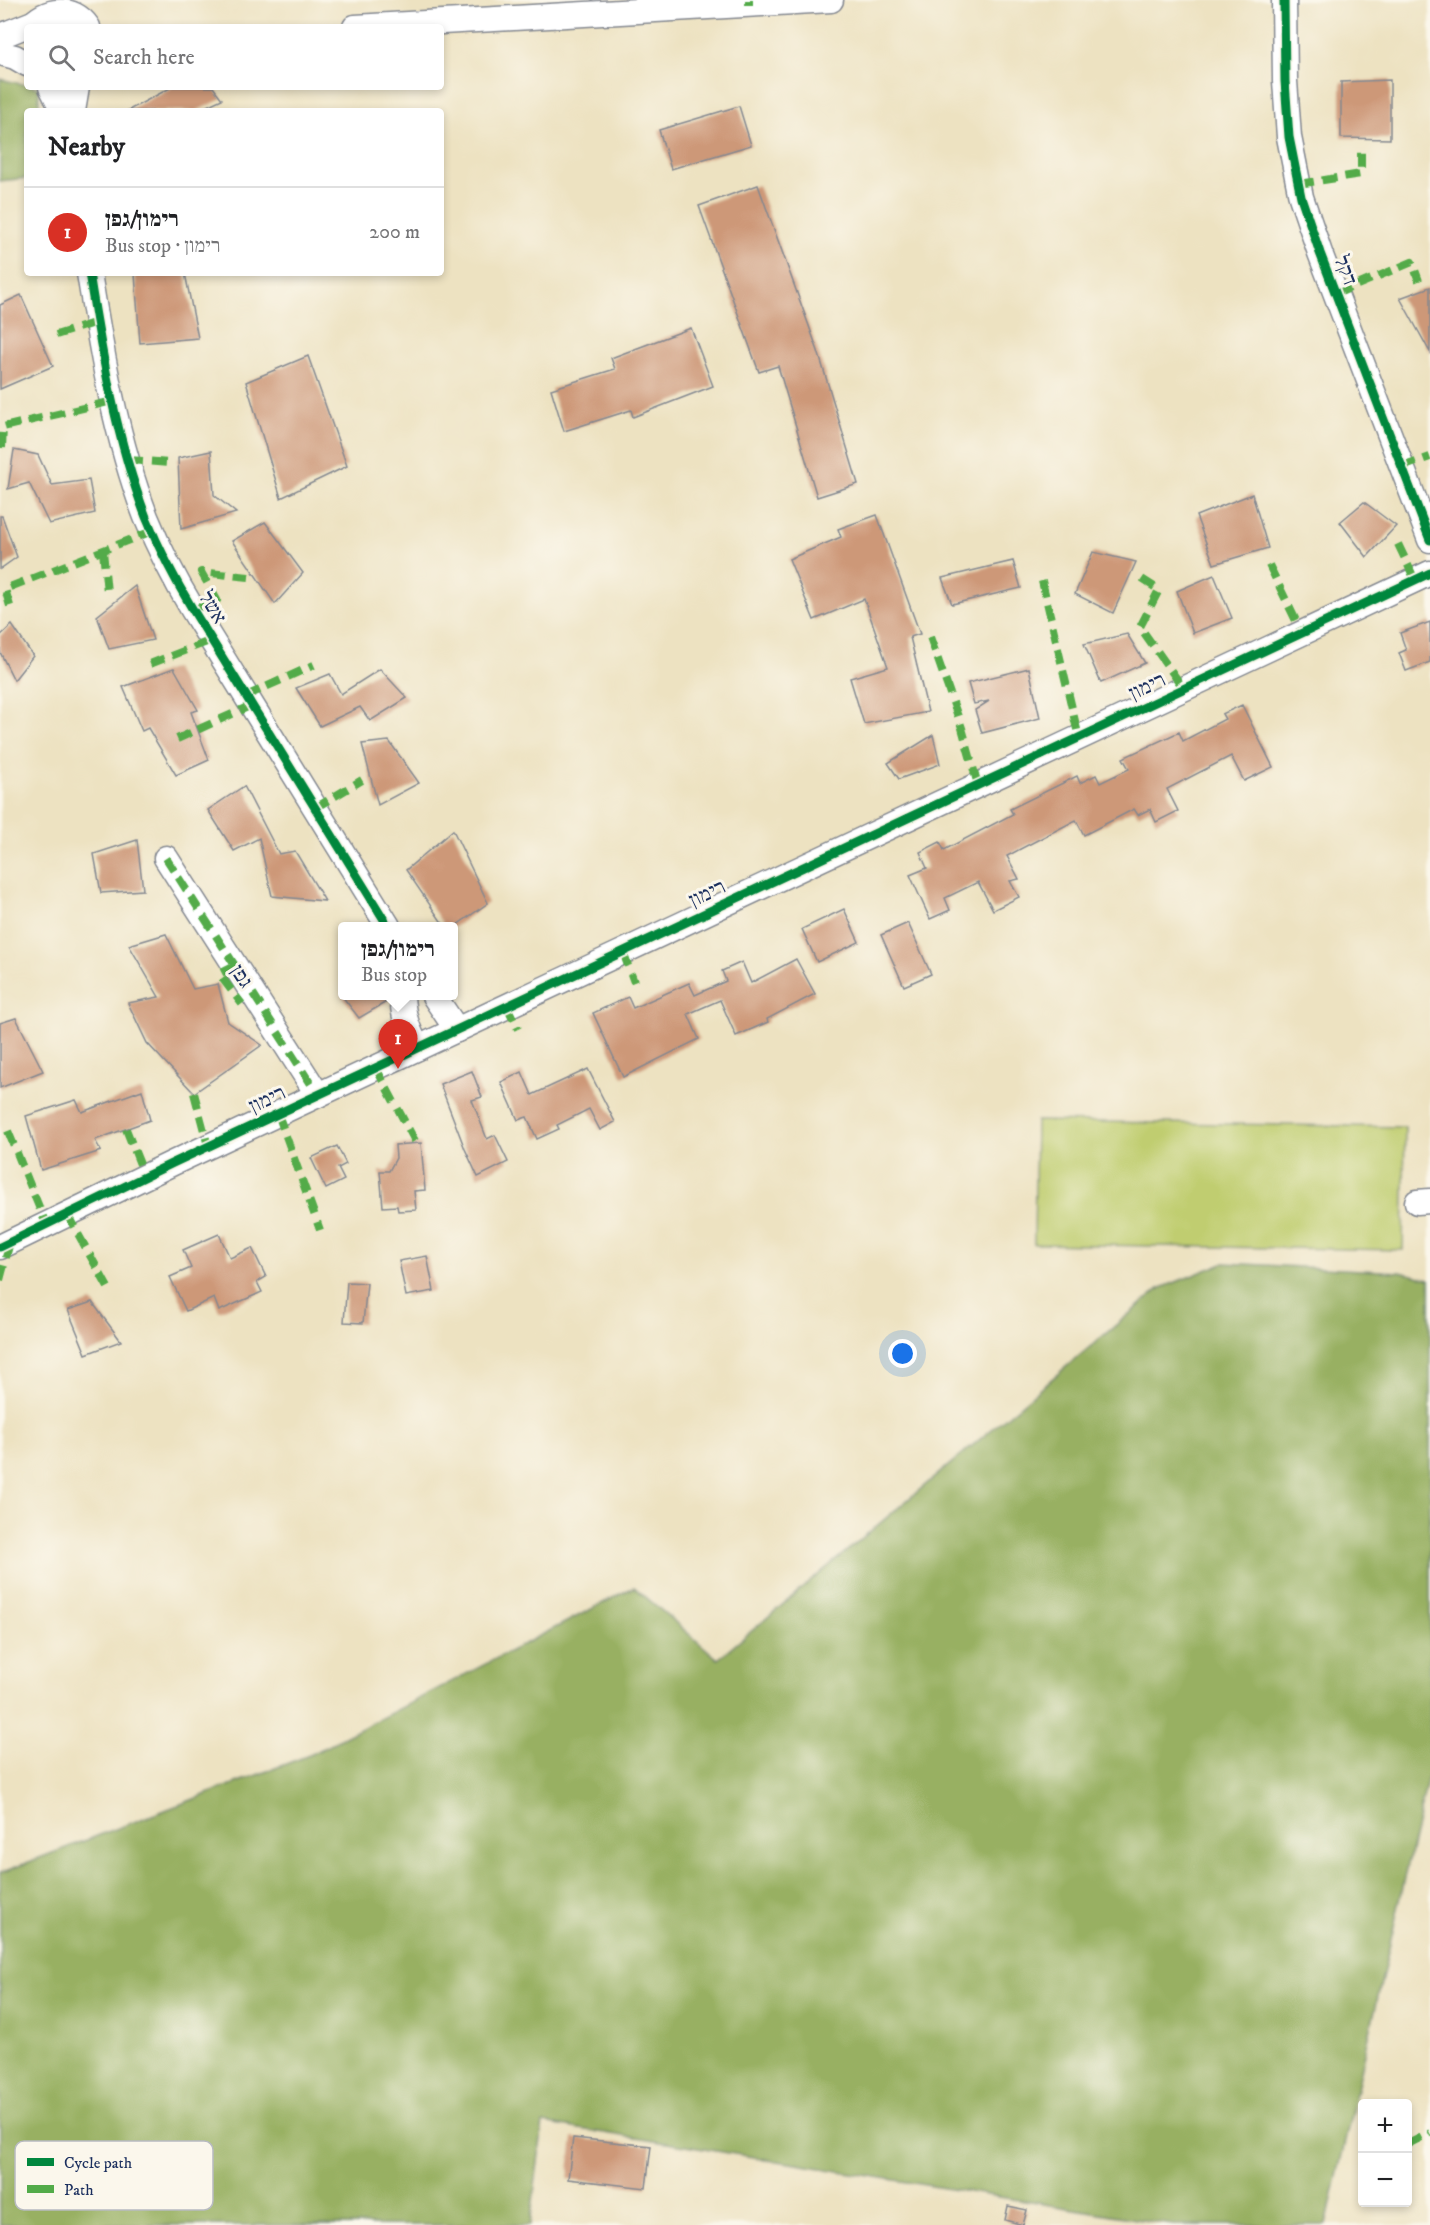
<!DOCTYPE html>
<meta charset="utf-8">
<style>
:root{--surface:#fff;--page:#f6f6f6;--text:#202124;--muted:#757577;--line:#e0e0e0;--accent:#d93025}
body{margin:0;font-family:"IM FELL DW Pica","Frank Ruhl Libre",serif;background:var(--page);color:var(--text)}
.controls{position:absolute;right:18px;bottom:18px;display:grid;overflow:hidden;border-radius:6px;box-shadow:0 3px 9px #0003}
.controls button{width:54px;height:54px;display:grid;place-items:center;padding:0;border:0;border-bottom:2px solid var(--line);background:var(--surface);color:var(--text);font:30px sans-serif}
.you{position:absolute;left:903px;top:1354px;width:21px;height:21px;margin:-15px;border:4px solid #fff;border-radius:50%;background:#1a73e8;box-shadow:0 0 0 9px #1a73e833}
.badge{display:grid;place-items:center;width:39px;height:39px;border-radius:50%;background:var(--accent);color:#fff;font-size:20px;font-weight:700}
.pin{position:absolute;translate:-50% -50px;filter:drop-shadow(0 2px 3px #0008)}
.pin::after{content:'';position:absolute;top:32px;width:21px;height:18px;background:inherit;clip-path:polygon(0 0,100% 0,50% 100%)}
.popup{position:absolute;left:338px;top:922px;width:120px;height:78px;box-sizing:border-box;display:grid;place-content:center;border-radius:6px;background:var(--surface);filter:drop-shadow(0 2px 4px #0005);font-size:20px;white-space:nowrap;color:var(--muted)}
.popup b{font-size:22px;color:var(--text)}
.popup::after{content:'';position:absolute;left:50%;top:100%;margin-left:-12px;border:12px solid transparent;border-top-color:var(--surface)}
.list{margin:0;padding:0;list-style:none}
h2{display:flex;justify-content:space-between;align-items:center;height:78px;margin:0;padding:0 24px;font-size:26px}
h2 small{font-size:20px;font-weight:400;color:var(--muted)}
.list li{display:grid;grid-template-columns:39px 1fr auto;gap:18px;align-items:center;box-sizing:border-box;height:90px;padding:0 24px;border-top:2px solid var(--line)}
.list b{display:block;font-size:22px;white-space:nowrap}
.list p{margin:0;font-size:20px;white-space:nowrap;color:var(--muted)}
.list em{font-size:20px;font-style:normal;color:var(--muted)}
.icon{flex:none;width:33px;height:33px;fill:none;stroke:currentColor;stroke-width:2;stroke-linecap:round;stroke-linejoin:round}
.map{position:relative;flex:none;width:1430px;height:2225px;overflow:hidden}
.search{position:absolute;background:var(--surface);box-shadow:0 3px 9px #0003;left:24px;top:24px;width:420px;height:66px;display:flex;align-items:center;gap:15px;box-sizing:border-box;padding:0 21px;border-radius:6px;color:var(--muted);font-size:22px}
.panel{position:absolute;background:var(--surface);box-shadow:0 3px 9px #0003;left:24px;top:108px;width:420px;height:168px;border-radius:6px}
.map>svg:first-child{display:block}
.green{fill:#c0cd6f;stroke:#6e7e66;stroke-width:1.5}
.forest{fill:#98b062;stroke:#5a7060;stroke-width:1.5}
.building{fill:#cd9878}
.lines{fill:none;stroke-linecap:round;stroke-linejoin:round}
.minor-casing{stroke:#848890;stroke-width:27}
.minor{stroke:#fff;stroke-width:24}
.quiet{stroke:#52ab49;stroke-width:8;stroke-dasharray:15 8;stroke-linecap:butt}
.cycleway-casing{stroke:#fbf7ec;stroke-width:13}
.cycleway{stroke:#00873e;stroke-width:9}
.labels{text-anchor:middle;stroke-width:6;stroke-linejoin:round;paint-order:stroke}
.street-label{font-size:21px;fill:#1b2f5e;stroke:#fbf7ec}
.key{fill:#fbf7ec;stroke:#b8bbc1;stroke-width:1.5}
.key-label{font-size:16px;fill:#1b2f5e}
</style>
<div class="map">
<svg width="1430" height="2225" viewBox="0 0 1430 2225">
<rect width="100%" height="100%" fill="#fbf7ec"/>
<filter id="ink" filterUnits="userSpaceOnUse"><feTurbulence type="fractalNoise" baseFrequency=".0167" numOctaves="2"/><feDisplacementMap in="SourceGraphic" scale="12" xChannelSelector="R" yChannelSelector="G"/><feConvolveMatrix kernelMatrix="1 2 1 2 8 2 1 2 1" color-interpolation-filters="sRGB"/></filter>
<filter id="wash" filterUnits="userSpaceOnUse"><feTurbulence type="fractalNoise" baseFrequency=".008" numOctaves="4" result="noise"/><feDisplacementMap in="SourceGraphic" scale="24" xChannelSelector="R" yChannelSelector="G"/><feGaussianBlur stdDeviation="1.35" result="paint"/><feColorMatrix in="noise" values="0 0 0 0 0 0 0 0 0 0 0 0 0 0 0 0 0 1.4 0 .05"/><feComposite in="paint" operator="in"/></filter>
<g filter="url(#wash)">
<rect width="100%" height="100%" fill="#ede2c1"/>
<path class="green" d="M1036,1121L1405,1127L1403,1250L1034,1244Z"/>
<g class="forest">
<path d="M0,79L39,88V111H27V178L0,181Z"/>
<path d="M1223,1263L1400,1272L1430,1279V1768L1326,2225H1173L543,2123L530,2225H0V1873L312,1754L634,1587L718,1659L1159,1289Z"/>
</g>
<g id="blocks">
<g class="building">
<path d="M1390,80V139L1341,138V82Z"/>
<path d="M172,87H213L222,99L196,111H127Z"/>
<path d="M739,106L751,145L671,169L659,130Z"/>
<path d="M758,185L818,351L858,484L817,497L778,366L759,372L699,206Z"/>
<path d="M185,273L198,338L140,343L135,274Z"/>
<path d="M1430,287V352L1400,298Z"/>
<path d="M21,295L53,366L0,389V305Z"/>
<path d="M691,328L713,386L633,417L631,410L564,431L551,389L615,369L611,358Z"/>
<path d="M308,356L347,466L281,498L246,382Z"/>
<path d="M14,450L38,455L52,485L89,480L95,513L49,524L29,483L8,489Z"/>
<path d="M211,451L214,495L236,513L181,529L178,458Z"/>
<path d="M1252,494L1268,548L1214,564L1196,516Z"/>
<path d="M1364,502L1396,526L1367,557L1340,522Z"/>
<path d="M877,515L920,634L910,637L928,712L864,724L850,678L888,667L864,599L814,620L789,559L841,537L838,529Z"/>
<path d="M0,516H2L17,557L0,569Z"/>
<path d="M265,522L303,573L275,604L232,541Z"/>
<path d="M1093,552L1136,562L1113,613L1075,594Z"/>
<path d="M1013,561L1021,588L952,604L942,578Z"/>
<path d="M1214,575L1232,618L1193,633L1177,591Z"/>
<path d="M135,586L153,640L109,649L97,616Z"/>
<path d="M1430,622V662L1406,671L1399,653L1406,650L1400,633Z"/>
<path d="M12,625L33,656L14,680L0,652V636Z"/>
<path d="M1127,634L1145,663L1101,683L1084,644Z"/>
<path d="M174,668L198,710L191,712L209,760L176,775L148,728L142,731L123,687Z"/>
<path d="M1029,668L1040,718L982,733L975,710L989,701L974,704L968,683Z"/>
<path d="M380,669L407,698L370,721L360,707L320,726L296,688L330,674L341,694Z"/>
<path d="M1242,705L1273,767L1244,781L1231,756L1167,789L1178,811L1156,822L1150,809L1138,815L1134,809L1084,835L1076,820L1007,856L1019,879L1010,881L1019,897L993,910L978,882L945,898L950,910L930,919L910,875L927,868L920,852L940,842L944,850L1013,814L1010,809L1077,776L1080,783L1096,775L1100,783L1129,769L1123,758L1179,732L1183,741L1225,719L1222,714Z"/>
<path d="M933,735L940,764L899,779L888,763Z"/>
<path d="M389,741L419,783L378,805L362,744Z"/>
<path d="M244,786L279,854L295,851L325,901L272,896L259,838L234,851L208,810Z"/>
<path d="M453,830L488,903L454,927H445L406,870Z"/>
<path d="M137,840L143,890L101,893L94,854Z"/>
<path d="M844,909L859,942L817,962L802,929Z"/>
<path d="M908,923L931,974L904,986L881,935Z"/>
<path d="M166,934L193,989L218,984L228,1022L262,1045L194,1093L147,1043L128,1003L159,997L129,945Z"/>
<path d="M796,959L815,994L767,1019L768,1022L736,1036L720,1000L688,1014L699,1039L623,1077L593,1013L628,997L633,1008L689,983L695,995L726,981L722,971L742,962L751,983Z"/>
<path d="M342,996H388V1001L359,1018Z"/>
<path d="M16,1018L43,1071L0,1088V1023Z"/>
<path d="M588,1069L615,1122L600,1130L589,1109L557,1125L559,1129L537,1139L527,1117L518,1120L501,1082L522,1072L532,1095Z"/>
<path d="M472,1071L482,1097L472,1100L487,1139L495,1135L508,1162L478,1177L465,1149L440,1084Z"/>
<path d="M142,1090L150,1120L95,1140L101,1151L41,1170L26,1116L76,1100L82,1112Z"/>
<path d="M421,1143L425,1190L414,1191L416,1210L398,1211L397,1206L383,1207L380,1171H389L396,1158L395,1145Z"/>
<path d="M337,1146L346,1164L338,1168L344,1180L326,1189L311,1158Z"/>
<path d="M219,1234L230,1258L252,1248L266,1277L257,1282L262,1292L219,1311L214,1298L186,1311L170,1277L191,1268L183,1250Z"/>
<path d="M427,1256L434,1291L406,1296L399,1261Z"/>
<path d="M347,1282L367,1283L363,1323L344,1322Z"/>
<path d="M92,1302L121,1341L86,1354L68,1310Z"/>
<path d="M573,2138L651,2146L646,2188L568,2179Z"/>
<path d="M1008,2206L1027,2210L1023,2225L1005,2220Z"/>
</g>
</g>
</g>
<g filter="url(#ink)">
<use href="#blocks" fill-opacity="0" stroke="#848890" stroke-width="1.5"/>
<g class="lines">
<g class="minor-casing">
<g id="minor">
<path d="M1284,0L1285,81L1289,137L1301,197L1320,253L1430,540"/>
<path d="M30,27C45,8 73,5 88,27"/>
<path d="M355,27L831,0"/>
<path d="M0,36L33,23"/>
<path d="M0,53L15,57L27,64"/>
<path d="M51,87L63,111"/>
<path d="M73,111L77,87"/>
<path d="M89,273C102,355 116,439 146,517C159,549 175,580 193,610L388,926"/>
<path d="M166,858L318,1095"/>
<path d="M402,996C403,1016 408,1030 418,1048"/>
<path d="M434,996L457,1030"/>
<path d="M1417,1202L1430,1201"/>
<path d="M0,1247L173,1163L1430,573"/>
</g>
</g>
<use href="#minor" class="minor"/>
<g class="quiet">
<path d="M749,0V5"/>
<path d="M1299,184L1361,174V152"/>
<path d="M1336,294L1412,262L1419,281"/>
<path d="M56,335L97,322"/>
<path d="M2,448L3,427L113,401"/>
<path d="M128,460L171,463"/>
<path d="M1402,467L1430,457"/>
<path d="M1398,544L1415,580"/>
<path d="M103,551L107,592"/>
<path d="M1269,565L1302,633"/>
<path d="M1142,579L1159,590L1140,627L1184,689"/>
<path d="M1042,581L1079,738"/>
<path d="M10,606L5,589L152,531"/>
<path d="M193,610L217,600L201,572L249,577"/>
<path d="M930,637L962,728L978,785"/>
<path d="M150,664L212,640"/>
<path d="M246,696L314,665"/>
<path d="M177,739L252,705"/>
<path d="M315,808L362,780"/>
<path d="M166,858L318,1095"/>
<path d="M623,952L634,982"/>
<path d="M235,966L219,974L242,1004"/>
<path d="M507,1006L518,1029"/>
<path d="M376,1068L415,1141"/>
<path d="M194,1093L208,1146"/>
<path d="M278,1114L320,1230"/>
<path d="M126,1129L145,1177"/>
<path d="M8,1131L46,1224"/>
<path d="M67,1214L111,1293"/>
<path d="M0,1280L10,1242"/>
<path d="M1408,2144L1430,2133"/>
</g>
<g class="cycleway-casing">
<g id="cycleway">
<path d="M1284,0L1285,81L1289,137L1301,197L1320,253L1430,540"/>
<path d="M89,273C102,355 116,439 146,517C159,549 175,580 193,610L388,926"/>
<path d="M0,1247L173,1163L1430,573"/>
</g>
</g>
<use href="#cycleway" class="cycleway"/>
</g>
</g>
<g class="labels">
<g class="street-label">
<text transform="translate(1346 270) rotate(69)" y="7">דקל</text>
<text transform="translate(213 607) rotate(59)" y="7">אשל</text>
<text transform="translate(1147 686) rotate(-25)" y="7">רימון</text>
<text transform="translate(707 893) rotate(-25)" y="7">רימון</text>
<text transform="translate(242 976) rotate(57)" y="7">גפן</text>
<text transform="translate(267 1099) rotate(-25)" y="7">רימון</text>
</g>
</g>
<rect x="15" y="2141" width="198" height="69" rx="9" class="key"/>
<rect x="27" y="2158" width="27" height="8" fill="#00873e"/>
<rect x="27" y="2185" width="27" height="8" fill="#52ab49"/>
<g class="key-label">
<text x="64" y="2168">Cycle path</text>
<text x="64" y="2195">Path</text>
</g>
</svg>
<div class="controls">
<button>+</button>
<button>−</button>
</div>
<div class="you"></div>
<div class="pin badge" style="left:398px;top:1069px">1</div>
<div class="popup"><b>רימון/גפן</b>Bus stop</div>
<div class="search"><svg class="icon" aria-label="search" viewBox="0 0 24 24"><circle cx="10" cy="10" r="6"/><path d="M15 15l6 6"/></svg>Search here</div>
<section class="panel">
<h2>Nearby<small></small></h2>
<ul class="list">
<li><span class="badge">1</span><div><b>רימון/גפן</b><p>Bus stop · רימון</p></div><em>200 m</em></li>
</ul>
</section>
</div>
